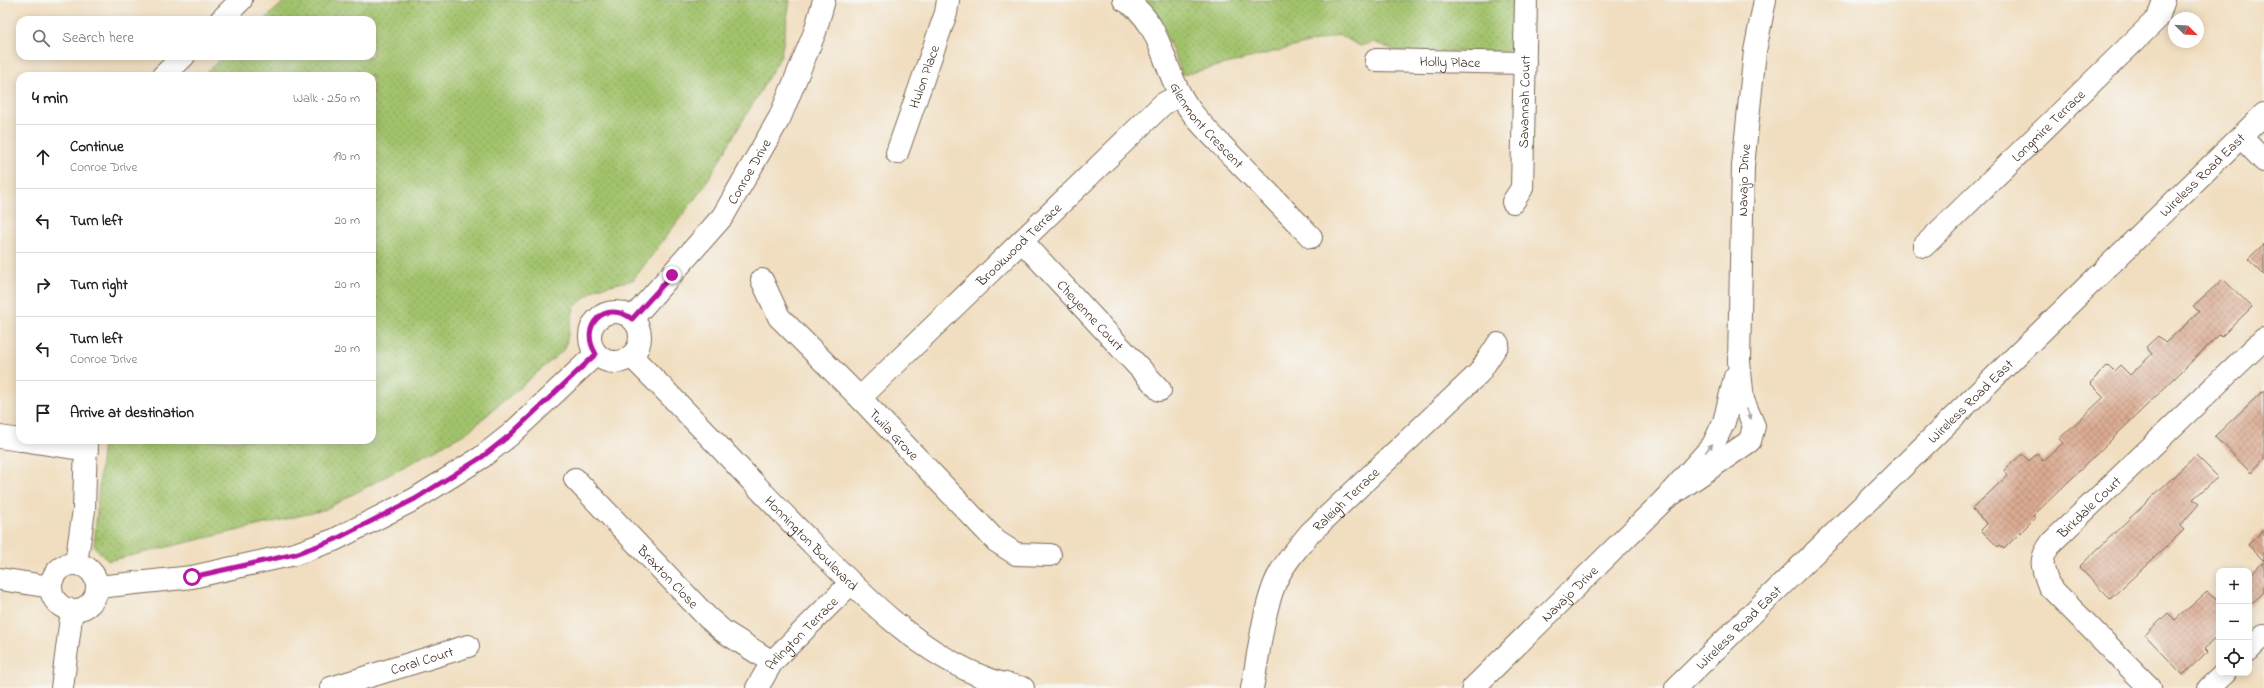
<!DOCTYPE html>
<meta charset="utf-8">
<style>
:root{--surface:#fff;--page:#f2f2f2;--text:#202124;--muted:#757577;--line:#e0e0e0}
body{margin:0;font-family:"Indie Flower",sans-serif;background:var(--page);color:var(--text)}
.controls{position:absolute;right:12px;bottom:12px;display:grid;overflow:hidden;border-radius:8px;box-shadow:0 2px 10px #0003}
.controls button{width:36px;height:36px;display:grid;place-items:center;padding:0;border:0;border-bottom:1px solid var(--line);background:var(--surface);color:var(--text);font:20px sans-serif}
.compass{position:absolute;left:2168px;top:12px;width:36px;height:36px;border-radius:50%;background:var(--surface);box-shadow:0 2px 10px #0003;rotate:114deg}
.stop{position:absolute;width:12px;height:12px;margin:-9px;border:3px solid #b5179e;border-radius:50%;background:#fff}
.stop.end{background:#b5179e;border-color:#fff;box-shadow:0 1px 4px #0008}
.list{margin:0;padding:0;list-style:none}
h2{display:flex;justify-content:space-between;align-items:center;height:52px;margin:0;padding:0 16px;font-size:17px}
h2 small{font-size:13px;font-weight:400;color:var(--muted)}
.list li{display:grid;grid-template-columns:26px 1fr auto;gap:12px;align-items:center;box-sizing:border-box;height:64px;padding:0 16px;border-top:1px solid var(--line)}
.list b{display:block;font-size:15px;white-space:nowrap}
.list p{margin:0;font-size:13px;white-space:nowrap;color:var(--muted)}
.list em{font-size:13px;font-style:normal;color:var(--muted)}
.icon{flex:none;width:22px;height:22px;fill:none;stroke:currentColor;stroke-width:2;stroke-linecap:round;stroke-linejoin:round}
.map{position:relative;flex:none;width:2264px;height:688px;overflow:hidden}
.search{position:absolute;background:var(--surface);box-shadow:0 2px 10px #0003;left:16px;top:16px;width:360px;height:44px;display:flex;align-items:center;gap:10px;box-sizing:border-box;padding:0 14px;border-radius:12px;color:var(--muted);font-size:15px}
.panel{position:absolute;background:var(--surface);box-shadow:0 2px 10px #0003;left:16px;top:72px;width:360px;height:372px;border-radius:12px}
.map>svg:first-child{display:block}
.park{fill:url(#park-dots);stroke:#6e7645}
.building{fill:url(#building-cross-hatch)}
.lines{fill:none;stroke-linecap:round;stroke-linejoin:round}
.minor-casing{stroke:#7b6957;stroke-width:24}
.minor{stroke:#fff;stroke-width:22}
.oneway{fill:#a79f9a}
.route{stroke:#b5179e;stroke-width:5}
.labels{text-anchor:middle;stroke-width:4;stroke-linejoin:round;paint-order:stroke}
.street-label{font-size:14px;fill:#3b2a1e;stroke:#f6f6f2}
</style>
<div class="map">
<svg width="2264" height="688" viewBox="0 0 2264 688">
<defs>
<pattern id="park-dots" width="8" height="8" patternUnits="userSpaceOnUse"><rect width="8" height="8" fill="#a2c36c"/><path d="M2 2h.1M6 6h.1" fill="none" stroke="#859f58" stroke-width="1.8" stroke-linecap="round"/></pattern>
<pattern id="building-cross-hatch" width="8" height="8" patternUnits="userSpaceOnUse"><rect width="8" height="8" fill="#dbab92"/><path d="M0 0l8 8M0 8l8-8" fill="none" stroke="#b38b77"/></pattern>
</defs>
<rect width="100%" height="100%" fill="#f6f6f2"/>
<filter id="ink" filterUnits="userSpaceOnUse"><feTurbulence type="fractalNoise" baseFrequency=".025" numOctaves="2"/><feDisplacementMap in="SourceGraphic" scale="8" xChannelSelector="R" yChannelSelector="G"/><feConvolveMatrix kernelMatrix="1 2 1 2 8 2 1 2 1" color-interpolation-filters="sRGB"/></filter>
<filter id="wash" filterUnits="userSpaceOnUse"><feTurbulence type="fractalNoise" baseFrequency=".012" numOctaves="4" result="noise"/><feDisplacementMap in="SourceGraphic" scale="16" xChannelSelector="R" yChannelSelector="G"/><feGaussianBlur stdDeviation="0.9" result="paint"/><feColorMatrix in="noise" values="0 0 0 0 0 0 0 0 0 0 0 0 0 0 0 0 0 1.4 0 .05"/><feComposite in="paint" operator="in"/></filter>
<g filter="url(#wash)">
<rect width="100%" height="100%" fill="#f1dec0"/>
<g class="park">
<path d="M286,0H790L781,56L703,188L633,280L597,288L574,307L565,349L466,433L324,510L108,561L94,546L103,440H372V76H202L224,56H372V20H264Z"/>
<path d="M1144,0H1520C1520,20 1523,40 1505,52L1396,51L1374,42L1360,46L1340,35L1183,75L1158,17Z"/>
</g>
<g id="blocks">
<g class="building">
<path d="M2264,244V275L2248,259Z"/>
<path d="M2223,279L2252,307L2222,336L2220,334L2033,516L2035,518L2004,549L2000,545L1998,547L1981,530L1987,524L1972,509L2008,475L2004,470L2022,454L2029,461L2037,454L2043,461L2063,443L2059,439L2104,397L2090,383L2108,365L2114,371L2120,365L2130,375L2152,354L2146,347L2158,336L2165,343L2199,312L2193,306Z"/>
<path d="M2264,390V459L2251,473L2215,436Z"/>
<path d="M2196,455L2218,477L2193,499L2199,504L2180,526L2184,530L2110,599L2079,567Z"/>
<path d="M2264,529V592L2249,606V577L2264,561L2248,545Z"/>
<path d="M2207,592L2219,602V635L2204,649L2207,652L2183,675L2145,635L2168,613L2175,620Z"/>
</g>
</g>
</g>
<g filter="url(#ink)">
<use href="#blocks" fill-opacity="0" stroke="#7b6957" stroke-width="1"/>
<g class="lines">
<g class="minor-casing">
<g id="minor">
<path id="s1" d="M1124,0C1159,18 1162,62 1180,94C1192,117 1215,138 1233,157C1259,183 1285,210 1311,237"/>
<path d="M221,20L241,0"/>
<path id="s2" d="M1376,60L1525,63"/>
<path d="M163,76L184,56"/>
<path d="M2241,137L2264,161"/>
<path id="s3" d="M897,153L946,13L948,0"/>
<path id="s4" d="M1513,202L1522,188L1526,0"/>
<path id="s5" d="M1022,241L1160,390"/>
<path id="s6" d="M1924,246L2158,18L2164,0"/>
<path id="s7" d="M762,280L779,317L860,398L996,541L1016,554L1050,555"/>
<circle cx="615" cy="337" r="25"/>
<path id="s8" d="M632,319L723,216L780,117L815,32L824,0"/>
<path id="s9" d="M631,356C688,412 741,471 797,528C854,586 912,651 991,680C1001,684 1012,685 1023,688"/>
<path id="s10" d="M860,398L1163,104L1180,95"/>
<path d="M0,437L20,440"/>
<path d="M22,440L87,450"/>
<path id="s11" d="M575,479L707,617L723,631L772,662"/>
<path id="s12" d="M1665,499L1750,441L1754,426L1743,400L1739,362L1743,166L1755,51L1765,0"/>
<path d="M76,563L84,510L86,440"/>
<circle cx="74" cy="587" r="23"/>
<path d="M0,579L51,587"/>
<path d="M98,587L192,577L295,554L334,540L415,499L482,457L510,435L596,354"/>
<path d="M2249,650L2264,635"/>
<path d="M62,688L72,610"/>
<path id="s13" d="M331,688L468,646"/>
<path id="s14" d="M757,688L772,662L851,583"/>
<path id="s15" d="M1252,688C1259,654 1262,616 1275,583C1283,564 1297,549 1310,533L1479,373L1498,344"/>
<path id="s16" d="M1473,688L1665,499L1713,445L1724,422L1735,377"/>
<path id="s17" d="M1676,688L2264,114"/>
<path id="s18" d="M2150,688L2049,586C2041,566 2039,559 2052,542L2264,339"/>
<path d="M2209,688L2225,673"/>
</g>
</g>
<use href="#minor" class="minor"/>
</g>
<defs><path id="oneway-solid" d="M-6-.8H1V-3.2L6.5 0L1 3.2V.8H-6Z"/></defs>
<g class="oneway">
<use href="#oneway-solid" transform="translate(1749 414) rotate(67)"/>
<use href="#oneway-solid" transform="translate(1709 448) rotate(-49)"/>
</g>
</g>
<g class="lines" filter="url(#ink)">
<path class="route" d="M192,577L295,554L334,540L415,499L482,457L510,435L596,354C578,326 605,299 632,319L672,275"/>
</g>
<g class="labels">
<g class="street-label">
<text dy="5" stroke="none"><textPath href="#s2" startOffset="74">Holly Place</textPath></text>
<text dy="5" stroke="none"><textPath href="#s3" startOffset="81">Hulon Place</textPath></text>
<text dy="5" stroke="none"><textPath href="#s4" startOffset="103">Savannah Court</textPath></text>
<text dy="5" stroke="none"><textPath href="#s1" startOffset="153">Glenmont Crescent</textPath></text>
<text dy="5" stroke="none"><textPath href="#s6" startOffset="173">Longmire Terrace</textPath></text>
<text dy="5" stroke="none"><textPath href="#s8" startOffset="189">Conroe Drive</textPath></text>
<text dy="5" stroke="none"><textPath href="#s17" startOffset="735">Wireless Road East</textPath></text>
<text dy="5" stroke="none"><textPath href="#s12" startOffset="367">Navajo Drive</textPath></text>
<text dy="5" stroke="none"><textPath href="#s10" startOffset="221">Brookwood Terrace</textPath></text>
<text dy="5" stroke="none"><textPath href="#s5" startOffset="101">Cheyenne Court</textPath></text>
<text dy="5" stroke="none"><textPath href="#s17" startOffset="411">Wireless Road East</textPath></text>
<text dy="5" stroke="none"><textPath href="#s7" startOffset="205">Twila Grove</textPath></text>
<text dy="5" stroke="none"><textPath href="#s15" startOffset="218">Raleigh Terrace</textPath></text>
<text dy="5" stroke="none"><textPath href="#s18" startOffset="242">Birkdale Court</textPath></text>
<text dy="5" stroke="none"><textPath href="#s9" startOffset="260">Honnington Boulevard</textPath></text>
<text dy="5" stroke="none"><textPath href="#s11" startOffset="135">Braxton Close</textPath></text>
<text dy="5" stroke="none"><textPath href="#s16" startOffset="135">Navajo Drive</textPath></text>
<text dy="5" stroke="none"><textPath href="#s17" startOffset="87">Wireless Road East</textPath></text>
<text dy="5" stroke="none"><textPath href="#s14" startOffset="71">Arlington Terrace</textPath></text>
<text dy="5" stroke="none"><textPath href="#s13" startOffset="95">Coral Court</textPath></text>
</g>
</g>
</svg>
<div class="controls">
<button>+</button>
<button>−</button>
<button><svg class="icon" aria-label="locate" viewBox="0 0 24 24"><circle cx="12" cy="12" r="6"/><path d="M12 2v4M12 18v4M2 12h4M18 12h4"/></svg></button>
</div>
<svg class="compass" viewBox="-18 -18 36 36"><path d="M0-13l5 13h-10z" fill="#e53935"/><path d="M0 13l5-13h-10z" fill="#757577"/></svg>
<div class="stop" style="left:192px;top:577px"></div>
<div class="stop end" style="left:672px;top:275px"></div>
<div class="search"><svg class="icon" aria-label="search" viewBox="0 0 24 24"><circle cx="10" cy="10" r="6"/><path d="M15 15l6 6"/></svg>Search here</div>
<section class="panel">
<h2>4 min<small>Walk · 250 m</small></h2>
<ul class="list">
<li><svg class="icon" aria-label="ahead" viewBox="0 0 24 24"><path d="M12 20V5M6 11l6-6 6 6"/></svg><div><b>Continue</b><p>Conroe Drive</p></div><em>190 m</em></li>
<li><svg class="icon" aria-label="left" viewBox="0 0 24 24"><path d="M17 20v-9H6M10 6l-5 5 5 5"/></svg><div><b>Turn left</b></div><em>20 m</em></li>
<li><svg class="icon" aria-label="right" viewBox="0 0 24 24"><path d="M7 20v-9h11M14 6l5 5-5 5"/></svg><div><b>Turn right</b></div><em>20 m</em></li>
<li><svg class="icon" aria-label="left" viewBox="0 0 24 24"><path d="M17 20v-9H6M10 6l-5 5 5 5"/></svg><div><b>Turn left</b><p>Conroe Drive</p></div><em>20 m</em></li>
<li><svg class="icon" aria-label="arrive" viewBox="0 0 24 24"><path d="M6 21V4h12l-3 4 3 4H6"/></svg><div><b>Arrive at destination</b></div></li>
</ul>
</section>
</div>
